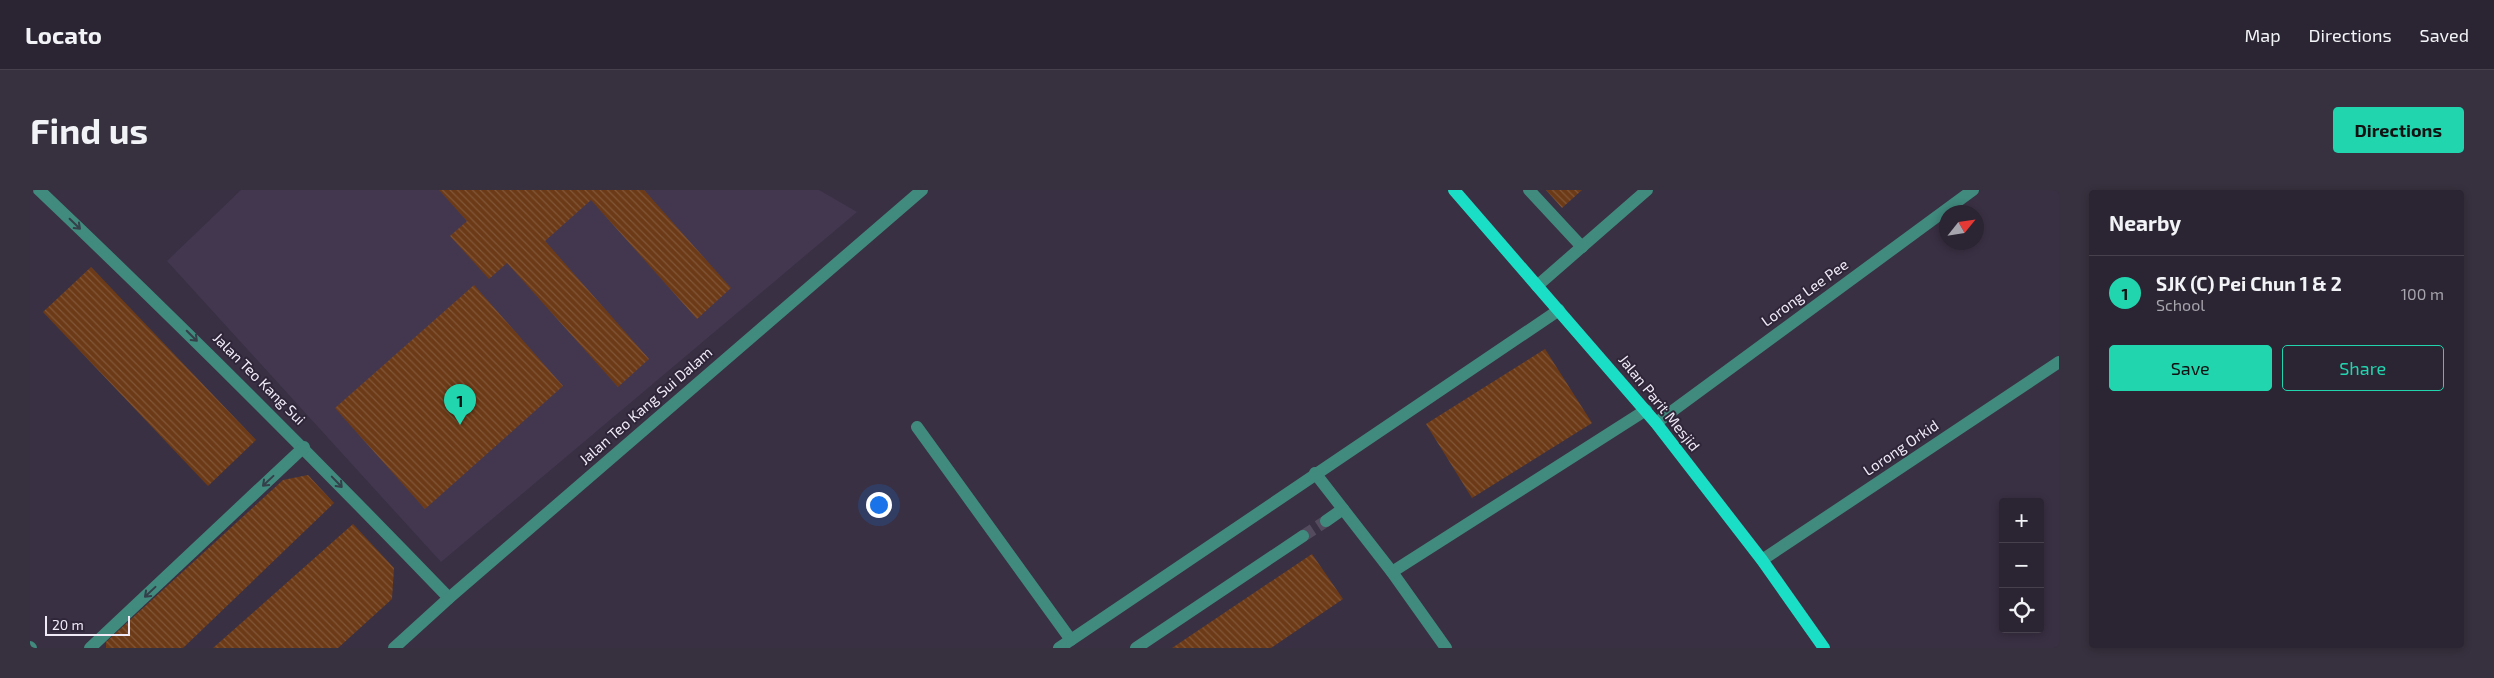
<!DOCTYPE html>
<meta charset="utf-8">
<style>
:root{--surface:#2b2432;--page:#37303e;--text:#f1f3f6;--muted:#a6a4ac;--line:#47414d;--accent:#21d5af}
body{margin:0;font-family:"Exo 2",sans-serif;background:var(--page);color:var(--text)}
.controls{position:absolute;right:15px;bottom:15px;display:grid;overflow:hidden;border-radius:5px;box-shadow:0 2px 8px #0003}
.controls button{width:45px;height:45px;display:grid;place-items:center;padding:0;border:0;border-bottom:1px solid var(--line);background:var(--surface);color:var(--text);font:25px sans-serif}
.compass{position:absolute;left:1909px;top:15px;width:45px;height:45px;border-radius:50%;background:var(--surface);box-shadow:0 2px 8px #0003;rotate:60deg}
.scale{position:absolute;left:15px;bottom:12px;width:85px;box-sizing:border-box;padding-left:5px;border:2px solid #f0eaf7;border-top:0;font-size:14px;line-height:18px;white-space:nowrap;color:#f0eaf7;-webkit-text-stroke:4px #2f2639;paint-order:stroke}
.you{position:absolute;left:848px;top:314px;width:18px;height:18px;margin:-12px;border:4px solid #fff;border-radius:50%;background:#1a73e8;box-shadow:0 0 0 8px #1a73e833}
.badge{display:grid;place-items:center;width:32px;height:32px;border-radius:50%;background:var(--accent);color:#111;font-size:16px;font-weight:700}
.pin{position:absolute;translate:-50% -41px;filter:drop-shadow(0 1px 2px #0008)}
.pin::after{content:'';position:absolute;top:26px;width:18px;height:15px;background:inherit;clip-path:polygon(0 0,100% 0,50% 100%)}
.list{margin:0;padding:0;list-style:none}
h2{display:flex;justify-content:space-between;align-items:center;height:65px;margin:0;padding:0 20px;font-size:21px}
h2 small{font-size:16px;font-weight:400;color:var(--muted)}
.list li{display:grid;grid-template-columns:32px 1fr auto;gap:15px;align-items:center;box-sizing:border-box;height:75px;padding:0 20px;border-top:1px solid var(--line)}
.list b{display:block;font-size:19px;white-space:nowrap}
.list p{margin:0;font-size:16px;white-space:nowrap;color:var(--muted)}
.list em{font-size:16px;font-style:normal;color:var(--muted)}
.actions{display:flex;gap:10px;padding:15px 20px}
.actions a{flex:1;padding:11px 0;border:1px solid var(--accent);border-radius:5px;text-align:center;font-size:18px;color:var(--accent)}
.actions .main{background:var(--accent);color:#111}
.icon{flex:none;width:28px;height:28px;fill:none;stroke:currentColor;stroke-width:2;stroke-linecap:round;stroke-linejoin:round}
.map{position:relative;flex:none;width:2029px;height:458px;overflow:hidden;border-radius:5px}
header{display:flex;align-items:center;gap:30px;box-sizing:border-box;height:70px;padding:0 25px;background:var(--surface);border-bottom:1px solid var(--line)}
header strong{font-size:24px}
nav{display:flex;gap:28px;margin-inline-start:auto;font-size:18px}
.intro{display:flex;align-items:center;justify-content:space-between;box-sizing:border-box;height:120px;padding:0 30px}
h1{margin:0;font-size:35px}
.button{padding:12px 22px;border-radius:5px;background:var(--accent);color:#111;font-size:18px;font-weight:700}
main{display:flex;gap:30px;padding:0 30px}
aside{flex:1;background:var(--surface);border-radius:5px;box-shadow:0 2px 8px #0003}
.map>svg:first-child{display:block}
.built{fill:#433750}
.building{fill:url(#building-back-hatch)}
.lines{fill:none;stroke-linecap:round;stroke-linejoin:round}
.minor-tunnel{stroke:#544c5e;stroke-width:12;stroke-dasharray:12 6;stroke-linecap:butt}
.minor{stroke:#418a7e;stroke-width:12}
.major{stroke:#1bdec7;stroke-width:12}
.oneway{stroke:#343f4a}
.labels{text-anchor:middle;stroke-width:4;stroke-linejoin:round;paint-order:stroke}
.street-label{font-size:15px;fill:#f0eaf7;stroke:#2f2639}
</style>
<header>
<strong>Locato</strong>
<nav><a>Map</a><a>Directions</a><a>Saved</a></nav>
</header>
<div class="intro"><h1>Find us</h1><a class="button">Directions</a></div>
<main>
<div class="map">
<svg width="2029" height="458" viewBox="0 0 2029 458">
<defs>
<pattern id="building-back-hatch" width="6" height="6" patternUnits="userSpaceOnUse" patternTransform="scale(1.25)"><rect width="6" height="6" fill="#6c3a16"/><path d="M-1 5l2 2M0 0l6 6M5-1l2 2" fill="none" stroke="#815739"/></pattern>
</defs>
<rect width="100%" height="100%" fill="#393043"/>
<path class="built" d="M211,0H789L827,22L411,372L137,71Z"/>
<g class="building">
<path d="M409,0H614L701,98L667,129L561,10L515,51L619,169L588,197L477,73L459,89L420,46L437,31Z"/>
<path d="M1516,0H1552L1532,18Z"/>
<path d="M61,77L226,250L178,296L13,122Z"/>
<path d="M444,95L533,196L395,319L305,218Z"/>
<path d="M1515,159L1562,233L1442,308L1396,234Z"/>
<path d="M278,285L304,313L153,458H76V452L253,290Z"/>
<path d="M323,334L364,378L362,409L308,458H183Z"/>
<path d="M1282,364L1313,409L1241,458H1142Z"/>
</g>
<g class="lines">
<path class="minor-tunnel" d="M1273,346L1296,331"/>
<g class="minor">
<path d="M9,0C149,133 285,269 419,408"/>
<path d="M1499,0L1552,57"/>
<path d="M1507,96L1617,0"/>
<path d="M1626,233L1943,0"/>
<path d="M887,237L1041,450"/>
<path d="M1285,283L1362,382L1416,458"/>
<path d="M1296,331L1313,319"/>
<path d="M1732,370L2029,172"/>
<path d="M1362,382L1616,220"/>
<path d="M0,457L1,458"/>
<path d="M60,458L274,257"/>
<path d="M364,458L419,408L892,0"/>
<path d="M1029,458L1529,120"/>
<path d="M1106,458L1273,346"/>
</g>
<path class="major" d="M1424,0L1626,233L1732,370L1794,458"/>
</g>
<defs><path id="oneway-shaft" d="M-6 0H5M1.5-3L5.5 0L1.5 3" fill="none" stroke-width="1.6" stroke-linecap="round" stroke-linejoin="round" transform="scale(1.25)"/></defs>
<g class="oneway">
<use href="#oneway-shaft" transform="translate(45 34) rotate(44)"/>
<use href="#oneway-shaft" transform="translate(162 146) rotate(45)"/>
<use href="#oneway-shaft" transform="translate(238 291) rotate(137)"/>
<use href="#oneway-shaft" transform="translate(307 292) rotate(46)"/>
<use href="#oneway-shaft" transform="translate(120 402) rotate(137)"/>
</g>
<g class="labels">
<g class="street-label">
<text transform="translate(1775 103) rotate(-36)" y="5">Lorong Lee Pee</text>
<text transform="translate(229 189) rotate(45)" y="5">Jalan Teo Kang Sui</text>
<text transform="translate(1629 213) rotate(51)" y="5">Jalan Parit Mesjid</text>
<text transform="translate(616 216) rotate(-41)" y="5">Jalan Teo Kang Sui Dalam</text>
<text transform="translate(1871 258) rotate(-34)" y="5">Lorong Orkid</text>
</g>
</g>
</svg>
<div class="controls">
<button>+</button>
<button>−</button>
<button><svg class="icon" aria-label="locate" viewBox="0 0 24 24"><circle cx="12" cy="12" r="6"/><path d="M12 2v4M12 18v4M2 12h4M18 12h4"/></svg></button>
</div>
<svg class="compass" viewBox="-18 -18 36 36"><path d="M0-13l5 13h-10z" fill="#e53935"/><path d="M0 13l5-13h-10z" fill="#a6a4ac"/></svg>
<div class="scale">20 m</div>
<div class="you"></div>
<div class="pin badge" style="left:430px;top:235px">1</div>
</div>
<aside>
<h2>Nearby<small></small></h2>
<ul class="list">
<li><span class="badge">1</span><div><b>SJK (C) Pei Chun 1 &amp; 2</b><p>School</p></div><em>100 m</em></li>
</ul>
<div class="actions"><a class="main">Save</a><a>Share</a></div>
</aside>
</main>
